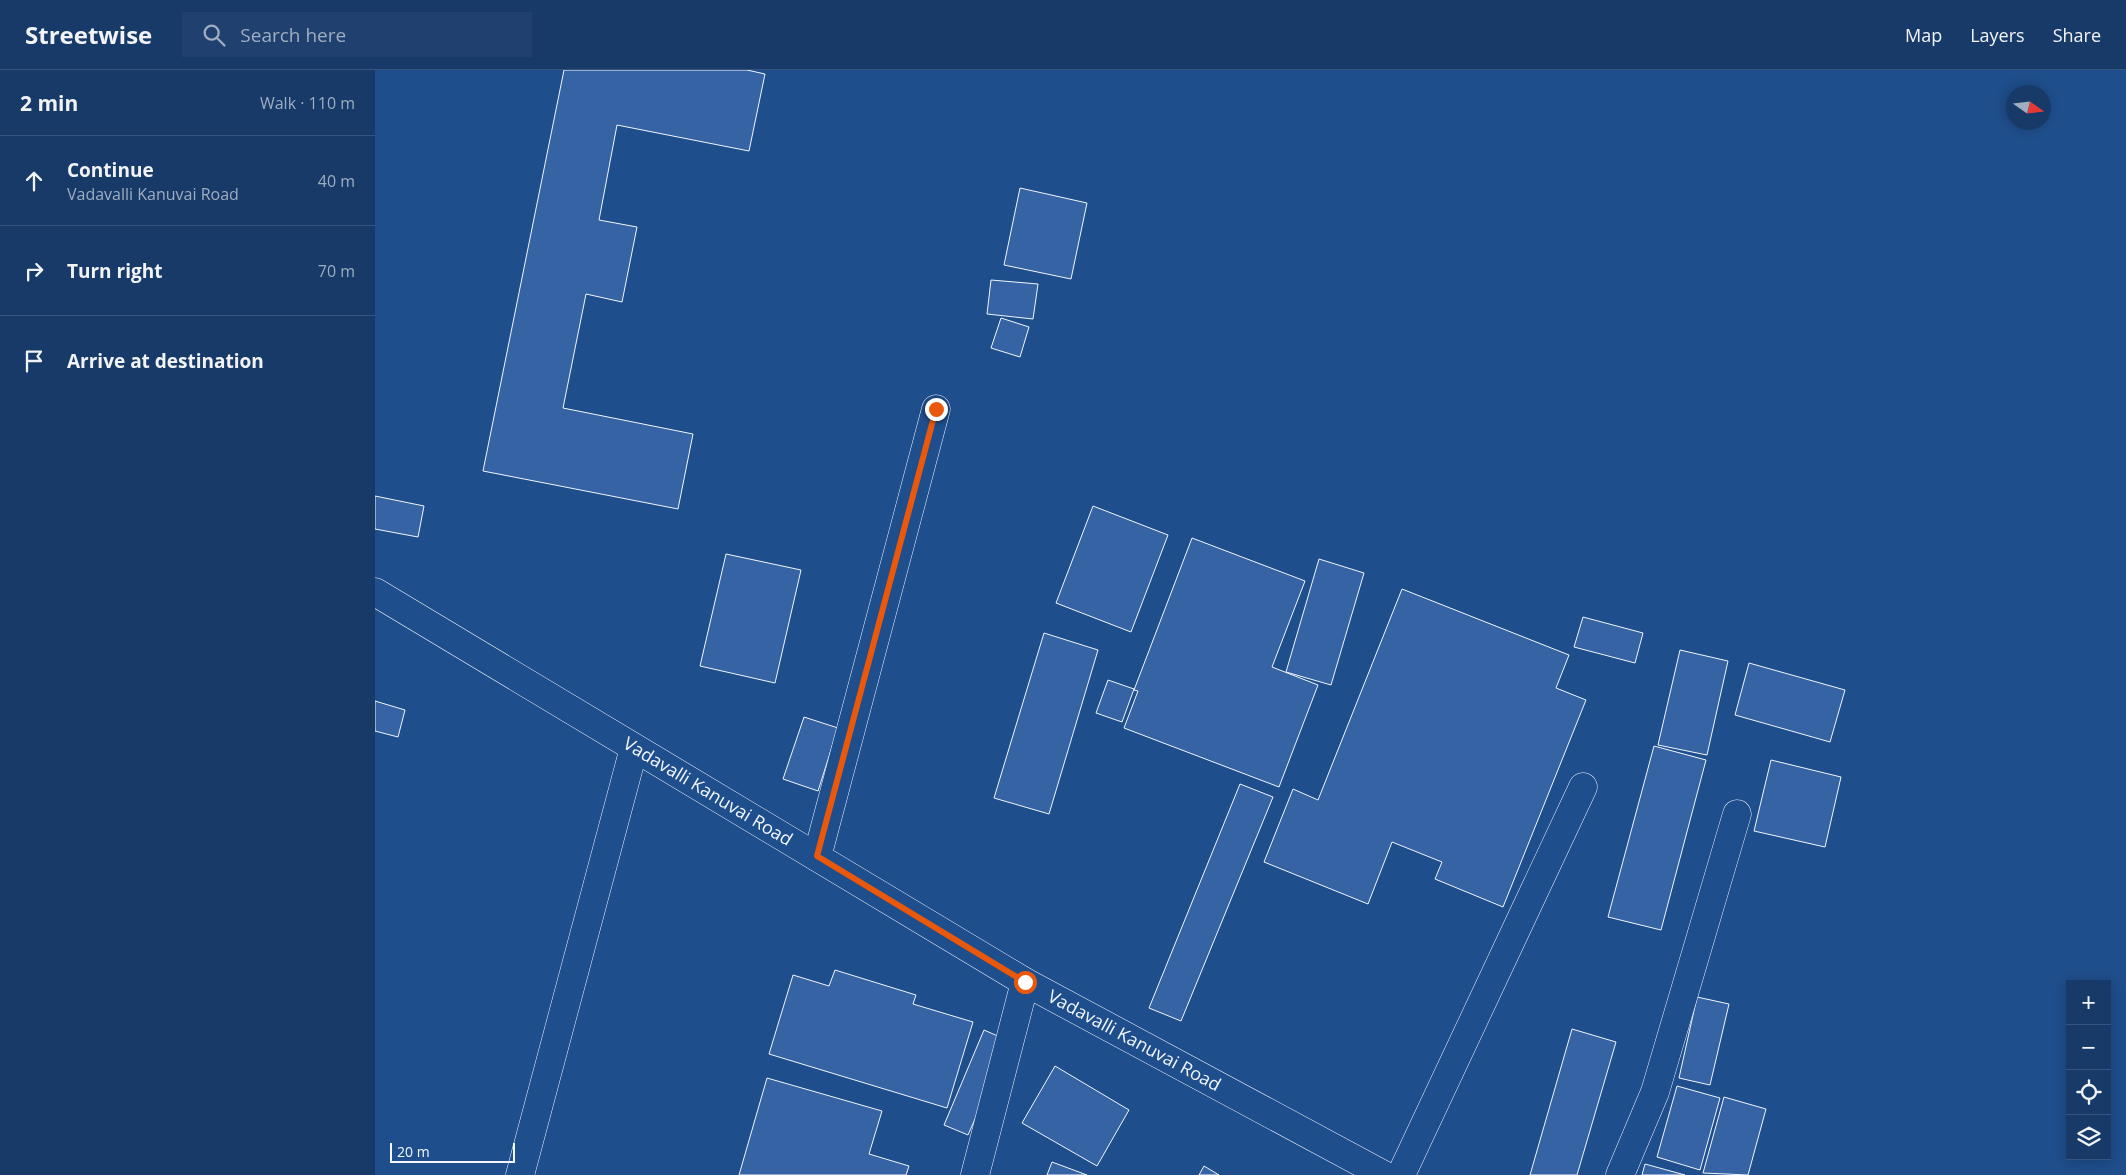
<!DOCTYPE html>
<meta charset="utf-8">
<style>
:root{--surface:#173a69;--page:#20416f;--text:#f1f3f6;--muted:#9eadc0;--line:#36547d}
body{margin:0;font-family:"Open Sans",sans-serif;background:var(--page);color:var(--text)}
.controls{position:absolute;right:15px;bottom:15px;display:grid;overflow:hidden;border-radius:0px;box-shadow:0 2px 12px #0003}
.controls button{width:45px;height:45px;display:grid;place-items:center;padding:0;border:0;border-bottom:1px solid var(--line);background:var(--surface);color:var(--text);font:25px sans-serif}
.compass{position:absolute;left:1631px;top:15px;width:45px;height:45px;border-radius:50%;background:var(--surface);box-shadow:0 2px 12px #0003;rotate:104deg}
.scale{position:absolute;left:15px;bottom:12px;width:125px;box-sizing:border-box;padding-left:5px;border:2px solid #f2f6ff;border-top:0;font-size:14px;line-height:18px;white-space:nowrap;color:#f2f6ff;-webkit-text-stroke:4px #1f4e8c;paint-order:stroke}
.stop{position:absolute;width:15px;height:15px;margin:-11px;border:4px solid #ea580c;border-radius:50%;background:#fff}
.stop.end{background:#ea580c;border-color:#fff;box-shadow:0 1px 5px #0008}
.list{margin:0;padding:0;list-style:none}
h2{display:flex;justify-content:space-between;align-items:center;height:65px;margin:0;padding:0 20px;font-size:21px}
h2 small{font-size:16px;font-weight:400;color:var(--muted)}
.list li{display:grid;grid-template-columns:32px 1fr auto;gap:15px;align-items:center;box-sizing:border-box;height:90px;padding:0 20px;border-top:1px solid var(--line)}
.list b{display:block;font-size:19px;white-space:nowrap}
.list p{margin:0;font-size:16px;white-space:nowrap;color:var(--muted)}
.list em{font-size:16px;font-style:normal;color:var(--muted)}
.icon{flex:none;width:28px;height:28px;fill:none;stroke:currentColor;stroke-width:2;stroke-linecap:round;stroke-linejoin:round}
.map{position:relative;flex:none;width:1751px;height:1105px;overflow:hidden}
header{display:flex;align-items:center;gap:30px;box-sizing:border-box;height:70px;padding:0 25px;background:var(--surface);border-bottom:1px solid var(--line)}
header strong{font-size:24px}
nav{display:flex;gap:28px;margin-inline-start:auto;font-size:18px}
.search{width:350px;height:45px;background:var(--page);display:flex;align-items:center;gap:12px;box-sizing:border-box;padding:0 18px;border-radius:0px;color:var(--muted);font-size:19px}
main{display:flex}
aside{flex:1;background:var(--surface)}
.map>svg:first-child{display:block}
.building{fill:#3563a3;stroke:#f2f6ff}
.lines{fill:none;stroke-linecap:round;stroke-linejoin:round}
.minor-casing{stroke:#f2f6ff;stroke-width:29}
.tertiary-casing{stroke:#f2f6ff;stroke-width:29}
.minor{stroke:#1f4e8c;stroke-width:28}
.tertiary{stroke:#1f4e8c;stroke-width:28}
.route{stroke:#ea580c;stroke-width:6}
.labels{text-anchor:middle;stroke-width:4;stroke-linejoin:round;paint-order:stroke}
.street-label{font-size:18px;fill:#f2f6ff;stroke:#1f4e8c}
</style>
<header>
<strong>Streetwise</strong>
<div class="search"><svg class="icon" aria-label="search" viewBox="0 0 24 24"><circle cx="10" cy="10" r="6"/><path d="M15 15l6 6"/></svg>Search here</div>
<nav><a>Map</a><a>Layers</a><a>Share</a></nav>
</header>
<main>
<aside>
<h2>2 min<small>Walk · 110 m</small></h2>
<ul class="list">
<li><svg class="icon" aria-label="ahead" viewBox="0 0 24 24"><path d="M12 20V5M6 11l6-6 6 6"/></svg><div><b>Continue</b><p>Vadavalli Kanuvai Road</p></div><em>40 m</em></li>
<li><svg class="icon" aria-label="right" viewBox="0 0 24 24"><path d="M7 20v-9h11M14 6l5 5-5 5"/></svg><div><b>Turn right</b></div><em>70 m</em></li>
<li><svg class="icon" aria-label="arrive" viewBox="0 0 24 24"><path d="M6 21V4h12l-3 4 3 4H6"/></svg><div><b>Arrive at destination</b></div></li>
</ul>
</aside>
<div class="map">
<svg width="1751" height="1105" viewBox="0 0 1751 1105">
<rect width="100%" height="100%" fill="#1f4e8c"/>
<g class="building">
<path d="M189,0H372L390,4L374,81L242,55L224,150L262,157L247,232L211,224L188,338L318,364L303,439L108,401Z"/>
<path d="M645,118L712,133L696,209L629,195Z"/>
<path d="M616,210L663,214L658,249L612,244Z"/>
<path d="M626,248L654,257L645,287L616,278Z"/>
<path d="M0,426L49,436L43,467L0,459Z"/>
<path d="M718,436L793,465L756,562L681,533Z"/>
<path d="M817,468L930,511L897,597L943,615L904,717L749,658L763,621L759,620Z"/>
<path d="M351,484L426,500L400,613L325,596Z"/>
<path d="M944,489L989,503L956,615L911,602Z"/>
<path d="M1027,519L1194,585L1181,618L1211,630L1128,837L1060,809L1067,792L1017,772L993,834L889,792L918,719L943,730Z"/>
<path d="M1208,547L1268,563L1260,593L1199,577Z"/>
<path d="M669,563L723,580L674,744L619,728Z"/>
<path d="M1305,580L1353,591L1332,685L1283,675Z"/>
<path d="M1374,593L1470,620L1455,672L1360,645Z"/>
<path d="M733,610L759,619L747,652L721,643Z"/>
<path d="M0,631L30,640L23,667L0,661Z"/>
<path d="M429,647L463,658L443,721L408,709Z"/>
<path d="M1279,676L1331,690L1286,860L1233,847Z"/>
<path d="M1396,690L1466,707L1450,777L1379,761Z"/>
<path d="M865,714L898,727L806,951L774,938Z"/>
<path d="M460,900L541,925L538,934L598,952L572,1038L394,984L418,905L454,916Z"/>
<path d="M1322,927L1354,934L1335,1015L1304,1008Z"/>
<path d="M1197,959L1241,972L1202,1105H1155Z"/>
<path d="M609,960L634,971L593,1065L569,1055Z"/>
<path d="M680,996L754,1040L722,1096L647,1053Z"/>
<path d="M392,1008L507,1041L494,1084L534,1096L531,1105H364Z"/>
<path d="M1302,1016L1345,1028L1325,1100L1282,1087Z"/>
<path d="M1349,1027L1391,1039L1373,1105L1328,1103Z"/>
<path d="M677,1092L712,1105H672Z"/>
<path d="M1270,1094L1310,1105H1267Z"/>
<path d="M829,1096L844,1105H824Z"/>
</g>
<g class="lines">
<g class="minor-casing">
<g id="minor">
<path d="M442,787L561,339"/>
<path d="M145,1105L259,678"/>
<path d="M600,1105L650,912"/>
<path d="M1026,1105L1208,717"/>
<path d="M1245,1105L1280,1022L1362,744"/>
</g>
</g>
<g class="tertiary-casing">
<g id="tertiary">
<path id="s1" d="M0,522L650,912L1009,1105"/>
</g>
</g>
<use href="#minor" class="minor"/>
<use href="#tertiary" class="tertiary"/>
</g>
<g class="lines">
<path class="route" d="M561,339L442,786L650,912"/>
</g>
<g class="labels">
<g class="street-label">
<text dy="6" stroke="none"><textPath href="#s1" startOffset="388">Vadavalli Kanuvai Road</textPath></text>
<text dy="6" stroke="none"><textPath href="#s1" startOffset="882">Vadavalli Kanuvai Road</textPath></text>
</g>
</g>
</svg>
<div class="controls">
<button>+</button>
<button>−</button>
<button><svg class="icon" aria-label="locate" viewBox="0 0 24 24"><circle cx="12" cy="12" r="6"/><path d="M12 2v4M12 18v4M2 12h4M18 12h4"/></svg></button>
<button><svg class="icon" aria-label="layers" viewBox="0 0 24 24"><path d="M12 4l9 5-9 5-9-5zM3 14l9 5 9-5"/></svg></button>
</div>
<svg class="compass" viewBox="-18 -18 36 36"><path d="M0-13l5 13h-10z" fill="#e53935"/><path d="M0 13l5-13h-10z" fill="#9eadc0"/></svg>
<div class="scale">20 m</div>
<div class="stop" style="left:650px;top:912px"></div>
<div class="stop end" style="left:561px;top:339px"></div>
</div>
</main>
